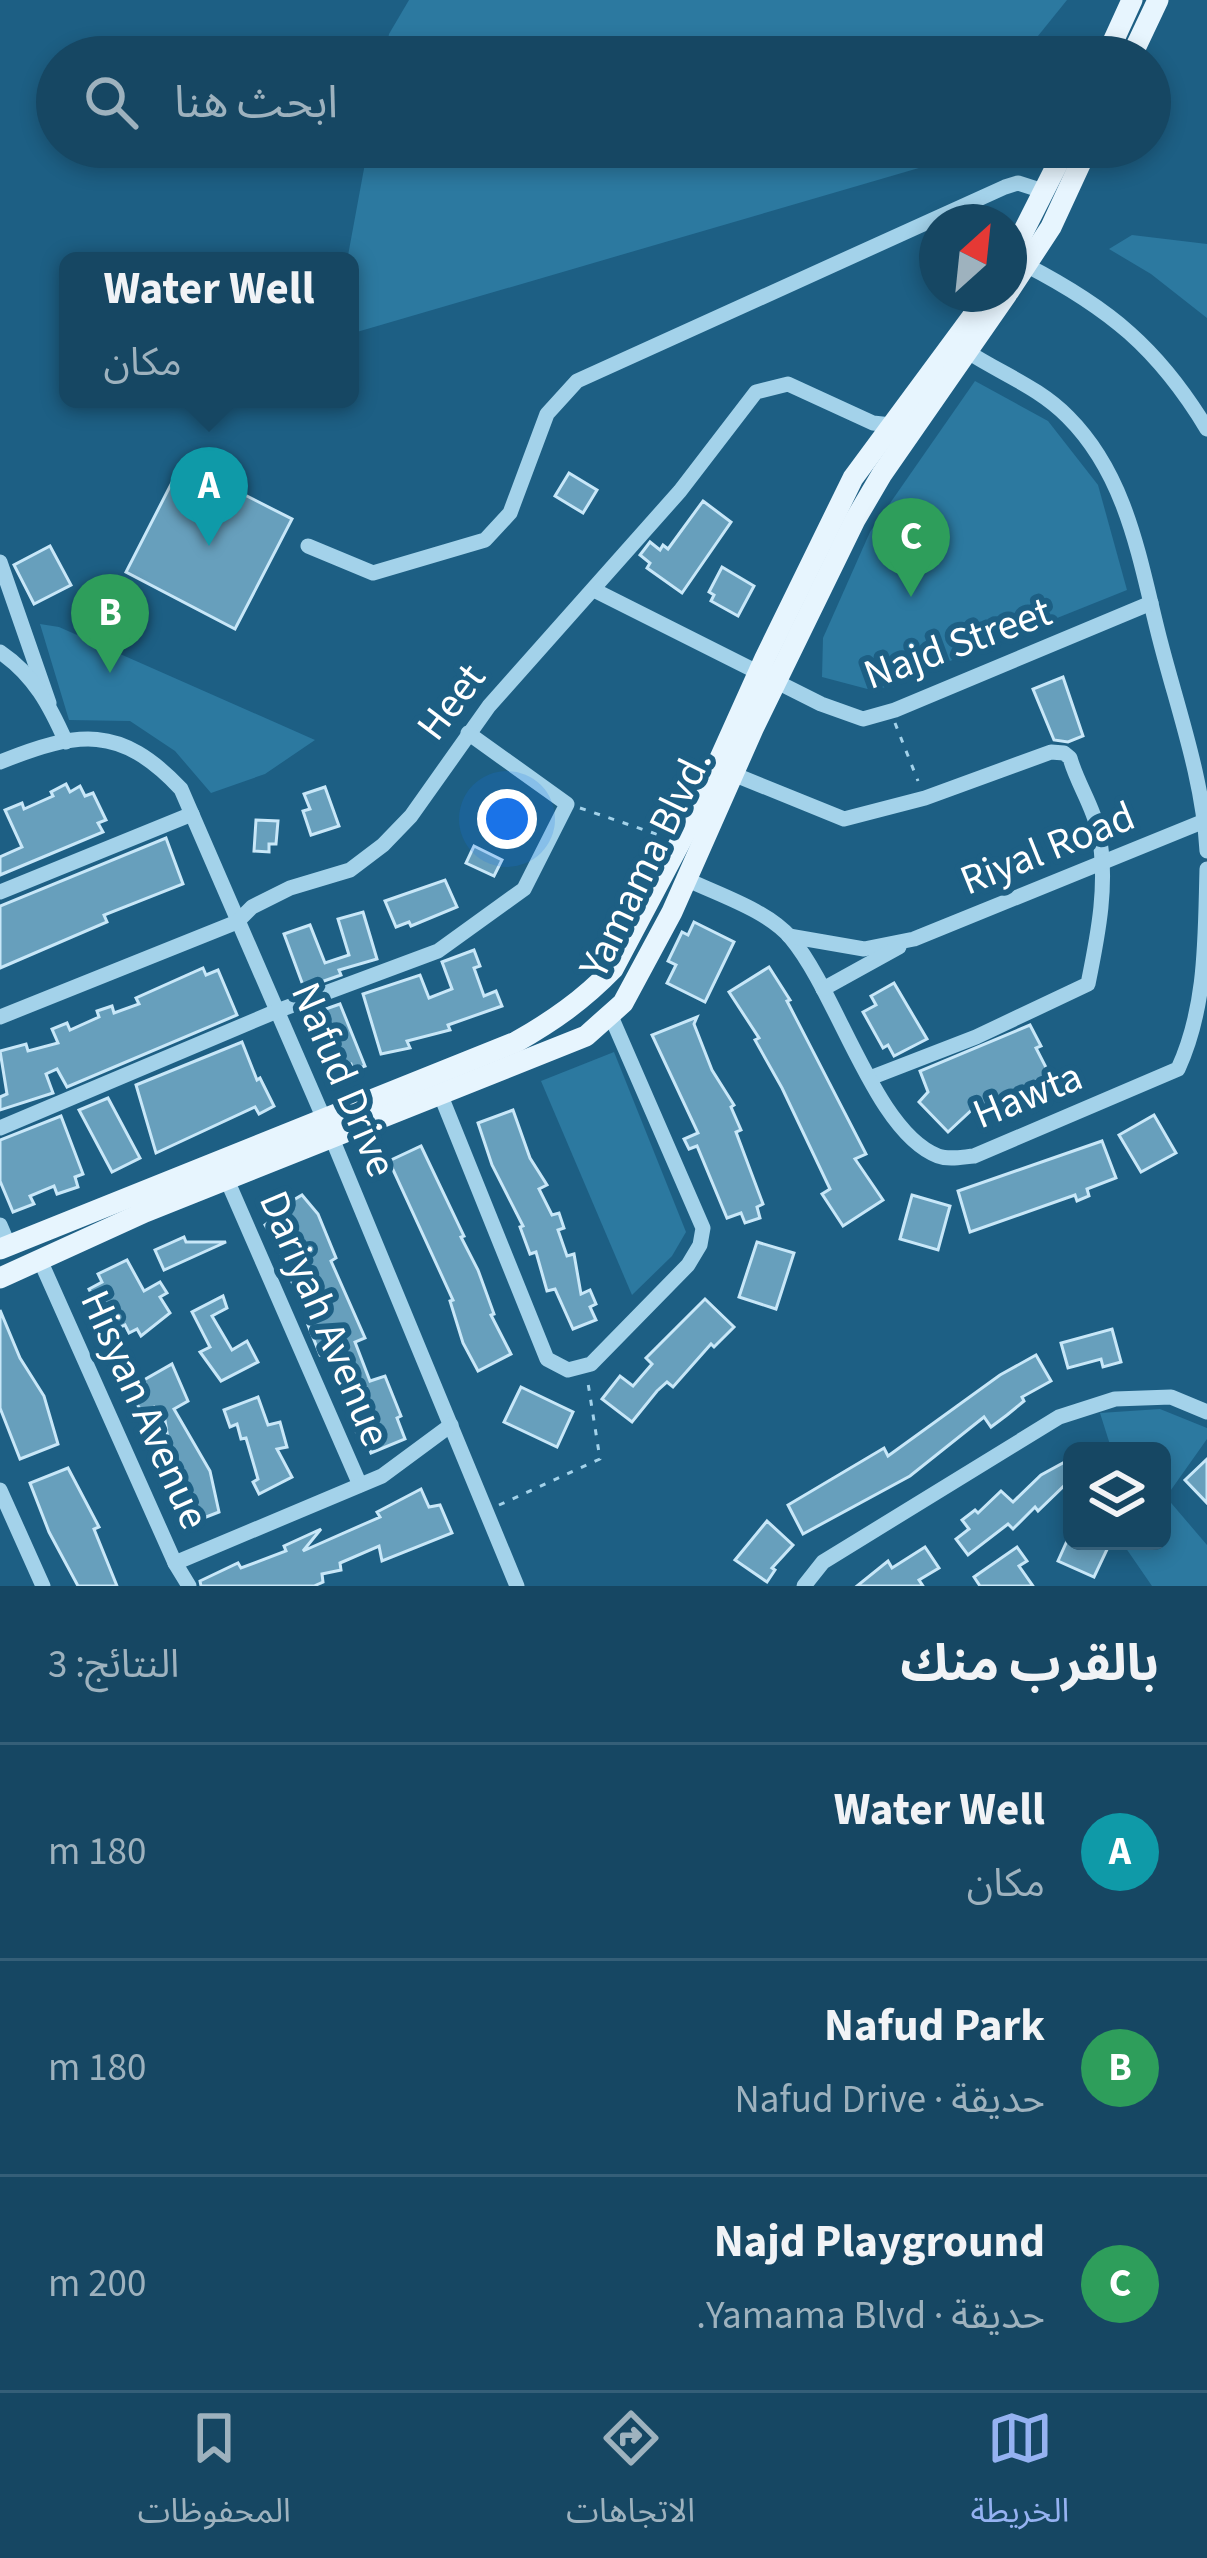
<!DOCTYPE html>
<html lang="ar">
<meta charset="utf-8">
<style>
:root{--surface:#164763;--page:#23516c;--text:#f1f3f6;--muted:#9eb2be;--line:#355f78;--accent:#95b2f1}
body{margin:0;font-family:"Source Sans 3","Noto Sans Arabic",sans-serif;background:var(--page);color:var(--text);direction:rtl}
.controls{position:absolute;right:36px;bottom:36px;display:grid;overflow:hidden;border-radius:18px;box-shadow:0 6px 18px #0003}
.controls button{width:108px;height:108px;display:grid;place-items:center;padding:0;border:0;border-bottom:3px solid var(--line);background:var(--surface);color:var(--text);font:60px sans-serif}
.compass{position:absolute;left:919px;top:204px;width:108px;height:108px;border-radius:50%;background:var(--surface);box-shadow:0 6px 18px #0003;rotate:27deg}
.you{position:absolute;left:507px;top:819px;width:42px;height:42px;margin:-30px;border:9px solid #fff;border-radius:50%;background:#1a73e8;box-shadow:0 0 0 18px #1a73e833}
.badge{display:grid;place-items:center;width:78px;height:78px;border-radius:50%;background:var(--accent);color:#fff;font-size:39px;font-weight:700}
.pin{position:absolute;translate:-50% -99px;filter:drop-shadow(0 3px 6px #0008)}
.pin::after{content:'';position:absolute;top:63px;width:42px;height:36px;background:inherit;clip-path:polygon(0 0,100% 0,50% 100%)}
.popup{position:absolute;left:59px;top:252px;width:300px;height:156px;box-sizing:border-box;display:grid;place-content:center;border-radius:18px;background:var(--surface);filter:drop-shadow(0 3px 9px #0005);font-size:39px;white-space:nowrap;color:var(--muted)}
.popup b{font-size:45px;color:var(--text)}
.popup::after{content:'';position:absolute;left:50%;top:100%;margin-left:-24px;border:24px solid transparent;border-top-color:var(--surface)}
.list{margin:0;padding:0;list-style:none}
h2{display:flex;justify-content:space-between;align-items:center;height:156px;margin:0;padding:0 48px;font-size:51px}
h2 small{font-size:39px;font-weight:400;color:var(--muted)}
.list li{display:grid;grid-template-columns:78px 1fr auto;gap:36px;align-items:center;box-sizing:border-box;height:216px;padding:0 48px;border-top:3px solid var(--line)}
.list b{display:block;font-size:45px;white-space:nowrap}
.list p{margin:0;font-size:39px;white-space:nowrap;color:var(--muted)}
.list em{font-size:39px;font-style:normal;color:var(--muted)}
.icon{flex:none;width:66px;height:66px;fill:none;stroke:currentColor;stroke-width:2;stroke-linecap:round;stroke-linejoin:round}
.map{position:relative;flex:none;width:1207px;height:1586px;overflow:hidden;direction:ltr}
.search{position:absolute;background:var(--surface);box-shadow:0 6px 18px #0003;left:36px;right:36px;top:36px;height:132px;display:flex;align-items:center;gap:30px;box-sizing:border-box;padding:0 42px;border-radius:66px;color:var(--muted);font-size:45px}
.sheet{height:804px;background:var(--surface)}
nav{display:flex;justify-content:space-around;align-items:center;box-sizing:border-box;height:168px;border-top:3px solid var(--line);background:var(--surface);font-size:33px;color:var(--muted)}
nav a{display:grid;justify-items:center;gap:6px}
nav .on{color:var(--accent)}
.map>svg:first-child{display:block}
.green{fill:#2c79a0}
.building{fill:#679fbc;stroke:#c8e7f8;stroke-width:3}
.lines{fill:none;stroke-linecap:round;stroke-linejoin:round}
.path{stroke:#a3d2ea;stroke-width:3;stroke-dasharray:6 9;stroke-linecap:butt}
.minor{stroke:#a3d2ea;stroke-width:15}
.major{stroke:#e7f5fe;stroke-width:21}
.labels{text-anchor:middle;stroke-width:12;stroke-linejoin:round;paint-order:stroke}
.street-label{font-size:42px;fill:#fff;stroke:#1d5f84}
</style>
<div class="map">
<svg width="1207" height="1586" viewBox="0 0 1207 1586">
<rect width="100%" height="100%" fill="#1d5f84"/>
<g class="green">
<path d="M409,0H1067L1021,57H385L389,34Z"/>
<path d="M368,147H949L936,163L350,334V261H347Z"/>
<path d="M1132,235L1207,244V318L1151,274L1109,249Z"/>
<path d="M975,381L1048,421L1098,485L1127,590L875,691L822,677L823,638L870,532Z"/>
<path d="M40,624L59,627L315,740L265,774L211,793L175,751L130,721L69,720Z"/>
<path d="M614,1052L686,1232L672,1256L632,1295L541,1081Z"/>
<path d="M1160,1409L1207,1428V1439L1166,1497L1207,1545V1586H1152L1121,1541H1162V1451H1112L1100,1413Z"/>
</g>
<g class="building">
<path d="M182,463L292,519L235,629L126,572Z"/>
<path d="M569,473L597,490L583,513L555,496Z"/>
<path d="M703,501L731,522L682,593L647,568L650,563L640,555L650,542L660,550L663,545L668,549Z"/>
<path d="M50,546L71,585L34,604L14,565Z"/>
<path d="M722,567L754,586L738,616L711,601L714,595L709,592Z"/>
<path d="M1063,677L1083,736L1068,742L1054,740L1033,689Z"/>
<path d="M66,784L70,792L80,786L85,796L93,793L106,820L98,823L103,832L0,875V857L22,847L5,810L22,803L24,809L53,796L51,792Z"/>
<path d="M325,787L339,826L311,835L303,811L310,809L304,794Z"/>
<path d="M256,820L278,821L276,844H269V852L254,851Z"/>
<path d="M166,838L183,884L104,915L107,922L0,968V906Z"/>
<path d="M474,846L502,860L494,876L466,863Z"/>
<path d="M445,880L457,907L411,926L409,922L396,927L385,901Z"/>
<path d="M363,912L377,959L339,970L341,975L304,988L284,934L310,925L325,963L349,955L338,919Z"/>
<path d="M694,922L734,942L705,1002L667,983L676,965L668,961L682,932L688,935Z"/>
<path d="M474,950L480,966L474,968L484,996L496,991L502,1006L448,1025L450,1030L407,1041L410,1048L381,1054L363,994L420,975L429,998L452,989L442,962Z"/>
<path d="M769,967L790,1000L787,1001L866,1154L855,1159L883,1200L843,1226L822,1194L830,1189L782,1088L755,1040L759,1038L729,992Z"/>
<path d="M203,968L206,975L218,970L237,1015L67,1087L57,1069L46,1074L53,1093L0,1110V1097L7,1094L0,1051L26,1044L28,1051L58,1043L52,1029L67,1023L70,1030L99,1017L97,1011L112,1006L114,1013L139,1004L136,998Z"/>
<path d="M894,983L927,1039L894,1056L888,1045L883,1048L863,1012L876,1005L871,996Z"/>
<path d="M340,1004L365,1066L353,1070L351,1064L337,1068L320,1011Z"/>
<path d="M697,1017L694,1024L712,1070L734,1105L731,1107L741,1130L736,1132L763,1204L757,1207L760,1218L745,1223L741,1213L727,1218L697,1146L689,1149L684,1139L698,1133L652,1035Z"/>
<path d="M1030,1025L1041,1046L1036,1048L1053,1081L981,1116L976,1106L948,1132L919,1102L928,1092L920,1071Z"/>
<path d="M242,1042L257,1080L260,1078L274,1106L259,1114L255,1107L156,1153L136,1085Z"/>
<path d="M108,1098L140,1158L112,1172L79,1110Z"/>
<path d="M513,1110L530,1158L547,1185L539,1189L552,1215L559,1213L564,1228L558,1230L567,1256L574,1254L581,1294L590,1290L596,1304L590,1307L596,1320L573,1329L555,1289L547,1291L536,1252L530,1254L520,1227L523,1226L492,1165L478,1123Z"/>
<path d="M1154,1115L1176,1153L1141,1172L1119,1135Z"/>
<path d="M61,1116L83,1174L75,1177L78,1187L57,1194L54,1186L30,1196L34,1204L13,1212L0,1181V1140Z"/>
<path d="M1102,1141L1116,1178L1087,1189L1089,1196L1077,1201L1075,1195L970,1232L958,1191Z"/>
<path d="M421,1146L464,1236L461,1237L478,1270L494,1314L491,1315L511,1354L478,1371L463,1343L450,1301L453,1300L389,1161Z"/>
<path d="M302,1195L318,1214L336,1258L331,1261L365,1338L355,1342L370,1381L385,1376L401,1416L397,1418L405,1439L371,1453L362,1432L357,1434L342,1396L349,1394L333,1351L320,1355L308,1325L324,1318L317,1300L309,1284L296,1291L291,1280L295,1278L265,1225L278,1215L275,1211Z"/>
<path d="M912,1195L950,1206L938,1250L900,1239Z"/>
<path d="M184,1237L186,1242H226L164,1270L155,1250Z"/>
<path d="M757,1242L794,1253L776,1309L739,1297Z"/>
<path d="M127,1260L144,1291L160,1282L167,1293L160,1297L170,1313L141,1336L137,1329L129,1333L125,1325L111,1332L89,1289L102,1282L98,1274Z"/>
<path d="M223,1296L227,1308L212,1316L232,1350L247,1341L258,1362L221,1381L200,1352L210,1347L192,1312Z"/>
<path d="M705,1299L734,1327L714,1347L711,1344L673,1387L667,1382L657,1391L632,1422L602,1399L620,1376L633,1386L652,1364L646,1358Z"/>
<path d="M0,1310L20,1358L44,1396L58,1444L20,1459L0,1408Z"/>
<path d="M1112,1329L1121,1362L1103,1367L1101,1359L1068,1368L1061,1343Z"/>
<path d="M1036,1355L1051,1381L1022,1397L1024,1401L1007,1415L991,1427L984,1417L910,1476L803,1534L788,1505L884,1448L888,1456L1000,1375Z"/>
<path d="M172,1364L188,1401L174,1409L210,1471L219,1512L196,1521L178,1505L184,1501L169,1476L166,1455L159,1457L154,1448L168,1439L164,1414L160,1417L154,1407L143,1414L128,1389Z"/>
<path d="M521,1387L573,1412L557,1447L504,1422Z"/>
<path d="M258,1397L268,1425L280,1422L287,1447L277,1449L292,1477L259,1494L253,1482L258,1479L246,1438L241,1439L237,1424L230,1427L224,1410Z"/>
<path d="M1072,1458V1478L1038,1511L1035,1507L1013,1529L1008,1524L968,1555L956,1539L969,1529L962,1520L975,1510L978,1513L1001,1491L1013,1502L1041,1475Z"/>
<path d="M1207,1459V1503L1185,1480Z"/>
<path d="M68,1468L99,1527L94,1529L117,1586H78L49,1532L30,1483Z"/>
<path d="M421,1489L429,1507L440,1505L452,1533L382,1561L379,1546L340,1563L341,1570L322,1574L323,1582L314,1586H201L200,1581L238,1563L241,1568L286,1551L284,1546L321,1529L303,1551L380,1517L377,1512Z"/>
<path d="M767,1521L793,1545L772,1568L775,1570L767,1582L735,1560Z"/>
<path d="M1067,1541H1111L1094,1577L1058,1561Z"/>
<path d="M925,1547L939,1568L919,1580L923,1586H857L888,1561L892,1568Z"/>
<path d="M1017,1547L1027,1561L1019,1566L1033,1586H980L974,1577Z"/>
</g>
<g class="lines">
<g class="path">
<path d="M895,723L918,781"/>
<path d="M580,808L662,836"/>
<path d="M499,1505L600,1459L588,1383"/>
</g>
<g class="minor">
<path d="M1026,265C1109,308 1158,348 1207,429"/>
<path d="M968,352C1002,374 1040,388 1068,417C1129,478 1140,564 1161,644C1179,713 1203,780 1207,851"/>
<path d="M308,546L373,573L485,540L510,513L547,414L577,381L1005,187L1018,183L1046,192"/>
<path d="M0,562L49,703"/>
<path d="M594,590L821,704L863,719L895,710L1151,603"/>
<path d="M0,652C34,675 50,706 66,742"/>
<path d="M0,762C78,731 120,724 181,789L324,1119L517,1586"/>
<path d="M733,774L844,819L925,798L1051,752L1064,753L1070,758C1077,783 1093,806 1098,830C1109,881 1098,935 1088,984L976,1037L870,1078"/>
<path d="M686,879C719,895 767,910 791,938C838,994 875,1132 938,1156C949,1160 962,1157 974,1156L1178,1069C1207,1006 1205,937 1207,869"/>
<path d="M0,892L192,814"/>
<path d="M789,936L864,949L914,939L1207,820"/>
<path d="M823,989L899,947"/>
<path d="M0,1017L237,922L252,907L290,888L350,870L383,845L411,816L489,706L680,491L756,392L788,384L873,423L891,425"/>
<path d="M441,1096L547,1359L568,1370L591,1364L688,1265L700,1245L703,1228L610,1014"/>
<path d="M0,1128L277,1011L438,951L524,889L567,804L468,733"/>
<path d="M227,1180L360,1485"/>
<path d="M0,1225L9,1246"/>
<path d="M40,1260L175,1563L189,1586"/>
<path d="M0,1490L43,1586"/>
<path d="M175,1563L382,1476L451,1425"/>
<path d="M804,1586L823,1562L1059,1417L1115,1399L1171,1397L1207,1412"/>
</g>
<g class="major">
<path d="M1106,57L1132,0"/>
<path d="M1131,57L1158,0"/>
<path d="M1009,260L1066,147"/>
<path d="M1009,291L1051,227L1088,147"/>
<path d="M0,1249L516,1042C553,1021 583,1000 613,969L694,816L765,658L853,478L989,294"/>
<path d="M0,1278L145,1212L586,1036L623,1003L672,912L753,729L855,520L882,474L1007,294"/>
</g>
</g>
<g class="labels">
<g class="street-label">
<text transform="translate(957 642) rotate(-20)" y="15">Najd Street</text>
<text transform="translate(450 701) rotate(-53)" y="15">Heet</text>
<text transform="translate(1047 847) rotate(-22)" y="15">Riyal Road</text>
<text transform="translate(644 863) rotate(-64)" y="15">Yamama Blvd.</text>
<text transform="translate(345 1079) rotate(67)" y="15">Nafud Drive</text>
<text transform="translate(1027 1094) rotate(-22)" y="15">Hawta</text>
<text transform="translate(326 1318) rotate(67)" y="15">Dariyah Avenue</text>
<text transform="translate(146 1409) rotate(66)" y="15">Hisyan Avenue</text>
</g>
</g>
</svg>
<div class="controls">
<button><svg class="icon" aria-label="layers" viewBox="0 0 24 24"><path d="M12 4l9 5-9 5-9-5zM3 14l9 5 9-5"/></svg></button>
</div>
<svg class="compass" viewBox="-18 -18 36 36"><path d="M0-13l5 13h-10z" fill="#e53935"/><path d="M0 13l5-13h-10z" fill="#9eb2be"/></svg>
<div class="you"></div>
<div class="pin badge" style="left:209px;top:546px;background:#0f9aa8">A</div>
<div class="popup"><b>Water Well</b>مكان</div>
<div class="pin badge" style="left:110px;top:673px;background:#2e9e5b">B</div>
<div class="pin badge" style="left:911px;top:597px;background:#2e9e5b">C</div>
<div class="search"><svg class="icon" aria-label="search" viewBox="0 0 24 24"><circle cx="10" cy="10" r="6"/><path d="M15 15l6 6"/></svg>ابحث هنا</div>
</div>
<section class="sheet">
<h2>بالقرب منك<small>النتائج: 3</small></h2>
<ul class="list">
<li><span class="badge" style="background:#0f9aa8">A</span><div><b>Water Well</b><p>مكان</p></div><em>180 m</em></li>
<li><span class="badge" style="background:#2e9e5b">B</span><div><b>Nafud Park</b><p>حديقة · Nafud Drive</p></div><em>180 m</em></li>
<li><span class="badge" style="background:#2e9e5b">C</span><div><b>Najd Playground</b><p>حديقة · Yamama Blvd.</p></div><em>200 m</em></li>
</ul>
</section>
<nav>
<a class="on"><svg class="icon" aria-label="map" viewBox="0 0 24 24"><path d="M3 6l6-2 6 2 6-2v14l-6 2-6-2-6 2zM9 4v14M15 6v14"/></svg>الخريطة</a>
<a><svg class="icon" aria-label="directions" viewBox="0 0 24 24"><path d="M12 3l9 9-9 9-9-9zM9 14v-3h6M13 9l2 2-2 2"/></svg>الاتجاهات</a>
<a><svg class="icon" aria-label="saved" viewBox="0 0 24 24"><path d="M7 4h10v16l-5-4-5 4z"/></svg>المحفوظات</a>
</nav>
